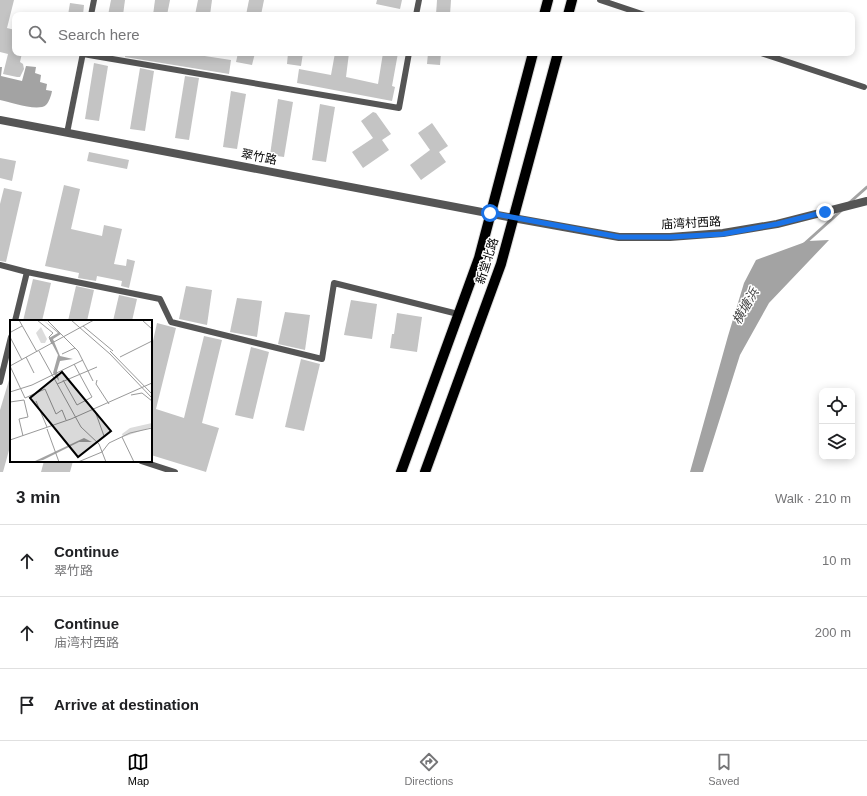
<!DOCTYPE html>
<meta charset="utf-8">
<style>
:root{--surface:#fff;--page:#f2f2f2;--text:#202124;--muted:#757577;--line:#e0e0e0;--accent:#000}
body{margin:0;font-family:Helvetica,"Noto Sans SC",sans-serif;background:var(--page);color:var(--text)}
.controls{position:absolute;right:12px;bottom:12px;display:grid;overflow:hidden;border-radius:8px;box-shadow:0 2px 10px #0003}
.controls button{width:36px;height:36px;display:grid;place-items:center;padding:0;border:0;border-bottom:1px solid var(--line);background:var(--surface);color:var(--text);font:20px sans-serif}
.stop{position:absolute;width:12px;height:12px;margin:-9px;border:3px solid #1a73e8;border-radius:50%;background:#fff}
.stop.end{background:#1a73e8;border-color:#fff;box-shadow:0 1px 4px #0008}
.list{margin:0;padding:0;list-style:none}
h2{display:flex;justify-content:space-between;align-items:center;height:52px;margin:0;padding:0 16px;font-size:17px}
h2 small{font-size:13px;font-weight:400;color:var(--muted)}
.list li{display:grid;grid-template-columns:26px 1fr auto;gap:12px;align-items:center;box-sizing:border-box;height:72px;padding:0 16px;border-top:1px solid var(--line)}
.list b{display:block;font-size:15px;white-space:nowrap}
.list p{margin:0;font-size:13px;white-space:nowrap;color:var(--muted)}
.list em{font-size:13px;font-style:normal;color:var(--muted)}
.icon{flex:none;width:22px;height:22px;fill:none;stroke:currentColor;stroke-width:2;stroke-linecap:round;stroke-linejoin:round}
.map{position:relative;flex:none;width:867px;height:472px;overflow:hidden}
.search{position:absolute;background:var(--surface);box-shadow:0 2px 10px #0003;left:12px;right:12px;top:12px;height:44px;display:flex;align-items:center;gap:10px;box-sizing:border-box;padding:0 14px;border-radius:8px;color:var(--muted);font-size:15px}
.sheet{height:268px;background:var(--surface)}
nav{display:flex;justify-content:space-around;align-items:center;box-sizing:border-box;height:56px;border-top:1px solid var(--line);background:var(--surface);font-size:11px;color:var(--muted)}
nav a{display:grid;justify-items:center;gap:2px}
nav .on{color:var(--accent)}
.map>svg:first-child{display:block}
.water{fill:#a3a3a3}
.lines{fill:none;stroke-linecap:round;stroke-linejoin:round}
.stream{stroke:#a3a3a3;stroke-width:3}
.building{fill:#c4c4c4}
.primary-casing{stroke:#dbdbdb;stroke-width:12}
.service{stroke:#555;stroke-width:6}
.minor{stroke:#555;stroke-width:8}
.primary{stroke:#000;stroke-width:10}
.route{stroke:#1a73e8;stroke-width:5}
.labels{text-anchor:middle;stroke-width:3;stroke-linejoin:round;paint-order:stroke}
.street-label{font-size:12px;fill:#000;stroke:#fff}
.water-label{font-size:13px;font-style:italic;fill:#444;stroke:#fff}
.inset-road{fill:none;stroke:#999;stroke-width:1}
.view{fill:#000;fill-opacity:0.15;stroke:#000;stroke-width:2}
.inset-edge{fill:none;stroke:#000;stroke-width:2}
</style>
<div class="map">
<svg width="867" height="472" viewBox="0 0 867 472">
<rect width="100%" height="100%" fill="#fff"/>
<g class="water">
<path d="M26,66L36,67L35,73L41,75L40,82L47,84L46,90L52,91C51,96 49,102 46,105C38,112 10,102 0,100V67H2L1,76L22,81Z"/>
<path d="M829,240L769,303L740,355L703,472H690L728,336L744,283L756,260L808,241Z"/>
</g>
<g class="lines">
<g class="stream">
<path d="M849,203L867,187"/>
<path d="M803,245L842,210"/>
</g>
</g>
<g class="building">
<path d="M0,0H14L7,28L15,30V53H22L20,62L23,64L24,69L20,77H17L3,74L8,54L0,52Z"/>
<path d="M111,0H125L123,15H108Z"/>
<path d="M155,0H170L167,15H153Z"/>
<path d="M198,0H212L210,15H195Z"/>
<path d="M249,0H264L261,15H246Z"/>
<path d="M377,0H402L400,9L376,4Z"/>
<path d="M437,0H451L450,15H436Z"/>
<path d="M70,3L84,5L83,15H68Z"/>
<path d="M125,53H185L231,60L229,74L125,57Z"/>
<path d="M238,53H255L252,65L236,62Z"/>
<path d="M288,53H303L301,66L287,64Z"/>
<path d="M335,53H349L346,77L378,84L383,53H398L392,86L395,87L392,101L297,83L299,69L331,75Z"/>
<path d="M428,53H441L440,65L427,64Z"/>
<path d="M94,63L108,66L99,121L85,119Z"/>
<path d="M140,68L154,71L145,131L130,129Z"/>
<path d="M185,76L199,78L189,140L175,138Z"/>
<path d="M231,91L246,94L237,149L223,147Z"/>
<path d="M278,99L293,102L284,157L270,155Z"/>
<path d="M320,104L335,107L326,162L312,160Z"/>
<path d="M373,112L376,113L391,134L382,140L389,150L363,168L352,152L373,138L361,121Z"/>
<path d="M432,123L448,146L439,152L446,162L421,180L410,165L430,150L418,133Z"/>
<path d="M89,152L129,160L127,169L87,161Z"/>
<path d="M0,158L16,161L12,181L0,178Z"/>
<path d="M64,185L80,189L71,229L102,236L104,225L122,229L114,264L126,266L127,259L135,261L129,288L121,286L122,281L97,276L96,281L78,278L79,273L45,266Z"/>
<path d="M4,188L22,192L6,262L0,261V204Z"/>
<path d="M33,279L51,283L42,321H23Z"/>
<path d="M76,286L94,290L87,321H68Z"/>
<path d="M186,286L212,290L207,325L179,319Z"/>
<path d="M119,295L137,299L132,321H113Z"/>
<path d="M237,298L262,301L257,337L230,332Z"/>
<path d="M351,300L377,304L372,339L344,335Z"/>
<path d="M285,312L310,315L305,350L278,344Z"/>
<path d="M397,313L422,317L417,352L390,348L392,334H394Z"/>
<path d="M157,323L176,328L156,409L184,418L204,336L222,340L202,423L219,428L206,472L151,455V350Z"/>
<path d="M251,347L269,352L253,419L235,415Z"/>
<path d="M301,359L320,364L304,431L285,427Z"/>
<path d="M9,380L11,381V443L3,472H0V410Z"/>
<path d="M44,461H73L70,472H41Z"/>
</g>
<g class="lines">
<g class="primary-casing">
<g id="primary">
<path d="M544,15L548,0"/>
<path d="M568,15L572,0"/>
<path d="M401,472L479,258L533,53"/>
<path d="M425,472L501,264L558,53"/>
</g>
</g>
<g class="service">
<path d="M600,0L645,15"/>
<path d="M91,15L94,0"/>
<path d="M416,15L419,0"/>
<path d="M761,53L864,87"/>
<path d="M83,54L399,108L409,53"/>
<path d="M67,133L83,53"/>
<path d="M0,265L27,272"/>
<path d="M15,321L27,272L160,299L171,322L322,359L334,283L458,314"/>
<path d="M0,382L11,337"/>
<path d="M141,461L175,472"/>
</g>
<path class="minor" d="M0,120L513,218L619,237H670L723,233L777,224L867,201"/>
<use href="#primary" class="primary"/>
</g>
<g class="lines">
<path class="route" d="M490,213L619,237H670L723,234L777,224L825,212"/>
</g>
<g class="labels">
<g class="street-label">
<text transform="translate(259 157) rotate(11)" y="4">翠竹路</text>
<text transform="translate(691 223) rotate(-3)" y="4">庙湾村西路</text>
<text transform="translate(487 261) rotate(-72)" y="4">新堂北路</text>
</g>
<g class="water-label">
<text transform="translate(745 306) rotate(-60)" y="5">横塘浜</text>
</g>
</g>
<g transform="translate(10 320)">
<rect width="142" height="142" fill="#fff"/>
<path d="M31,7L37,19L35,23H31L26,13ZM142,103V107L113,117L112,114L120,108Z" fill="#dcdcdc"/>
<path d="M33,0L51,14L43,19L50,36L63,39L50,41L47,51L49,61L43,53L48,35L39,18L48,13ZM74,118L82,122H69L33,140L23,142Z" fill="#a3a3a3"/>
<path class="inset-road" d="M9,0L27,32M27,0L43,13L39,17L42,24M37,0L68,31L83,61M61,0L100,34L142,78M132,0L142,9M73,6L103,31M1,12L12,6M0,17L12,40M29,31L71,107L89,124L96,142M100,31L142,74M52,34L65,28M16,37L24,53M110,37L142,21M0,46L15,78L35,69L46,94L52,90L56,100M0,46L84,0M53,60L67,85L82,77L64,44M87,60L86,64L99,84M47,64L87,47M0,72L22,65L73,40M121,75L132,73L142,81M26,81L37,107M0,82L14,80L18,97L9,99L13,116M85,91L94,116M37,109L49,142M112,117L124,142M0,120L61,99L142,63M68,142L92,132L99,123L120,113L142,108"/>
<path class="view" d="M52,52L101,111L68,137L20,78Z"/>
<rect width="142" height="142" class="inset-edge"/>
</g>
</svg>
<div class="controls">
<button><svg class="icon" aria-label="locate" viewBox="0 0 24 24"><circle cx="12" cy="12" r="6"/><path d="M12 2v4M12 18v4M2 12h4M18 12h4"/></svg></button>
<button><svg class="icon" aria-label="layers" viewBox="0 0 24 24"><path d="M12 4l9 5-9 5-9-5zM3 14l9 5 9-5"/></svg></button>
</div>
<div class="stop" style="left:490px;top:213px"></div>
<div class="stop end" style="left:825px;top:212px"></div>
<div class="search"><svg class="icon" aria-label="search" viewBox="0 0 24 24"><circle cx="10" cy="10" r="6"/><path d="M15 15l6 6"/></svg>Search here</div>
</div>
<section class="sheet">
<h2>3 min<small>Walk · 210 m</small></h2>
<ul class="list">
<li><svg class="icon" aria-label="ahead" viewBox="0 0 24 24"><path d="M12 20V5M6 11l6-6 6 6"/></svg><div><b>Continue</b><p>翠竹路</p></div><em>10 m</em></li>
<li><svg class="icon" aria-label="ahead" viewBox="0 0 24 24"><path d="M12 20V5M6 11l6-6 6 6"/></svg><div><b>Continue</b><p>庙湾村西路</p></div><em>200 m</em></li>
<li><svg class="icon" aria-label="arrive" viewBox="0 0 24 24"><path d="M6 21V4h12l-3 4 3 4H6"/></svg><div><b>Arrive at destination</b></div></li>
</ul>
</section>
<nav>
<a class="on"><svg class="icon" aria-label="map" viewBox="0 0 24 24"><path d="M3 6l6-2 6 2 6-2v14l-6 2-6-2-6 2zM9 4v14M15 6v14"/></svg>Map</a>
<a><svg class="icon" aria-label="directions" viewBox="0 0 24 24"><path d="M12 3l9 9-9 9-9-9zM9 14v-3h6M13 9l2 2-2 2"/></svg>Directions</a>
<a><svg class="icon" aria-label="saved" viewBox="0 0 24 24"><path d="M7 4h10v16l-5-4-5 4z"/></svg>Saved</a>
</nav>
